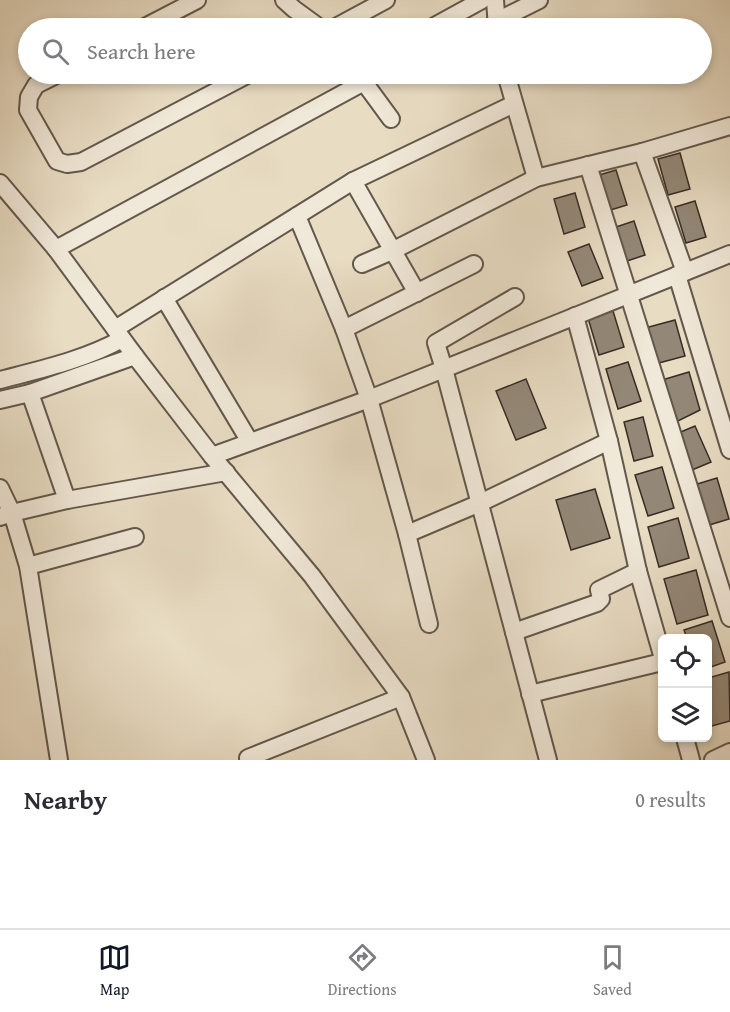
<!DOCTYPE html>
<style>
:root{--surface:#fff;--page:#f7f7f7;--text:#2b2b33;--muted:#7c7c81;--line:#e1e1e2;--accent:#111827}
body{margin:0;font-family:"Gentium Book Plus",serif;background:var(--page);color:var(--text)}
.controls{position:absolute;right:18px;bottom:18px;display:grid;overflow:hidden;border-radius:9px;box-shadow:0 3px 9px #0003}
.controls button{width:54px;height:54px;display:grid;place-items:center;padding:0;border:0;border-bottom:2px solid var(--line);background:var(--surface);color:var(--text);font:30px sans-serif}
.list{margin:0;padding:0;list-style:none}
h2{display:flex;justify-content:space-between;align-items:center;height:78px;margin:0;padding:0 24px;font-size:26px}
h2 small{font-size:20px;font-weight:400;color:var(--muted)}
.icon{flex:none;width:33px;height:33px;fill:none;stroke:currentColor;stroke-width:2;stroke-linecap:round;stroke-linejoin:round}
.map{position:relative;flex:none;width:730px;height:760px;overflow:hidden}
.search{position:absolute;background:var(--surface);box-shadow:0 3px 9px #0003;left:18px;right:18px;top:18px;height:66px;display:flex;align-items:center;gap:15px;box-sizing:border-box;padding:0 21px;border-radius:33px;color:var(--muted);font-size:22px}
.sheet{height:168px;background:var(--surface)}
nav{display:flex;justify-content:space-around;align-items:center;box-sizing:border-box;height:84px;border-top:2px solid var(--line);background:var(--surface);font-size:16px;color:var(--muted)}
nav a{display:grid;justify-items:center;gap:3px}
nav .on{color:var(--accent)}
.map>svg:first-child{display:block}
.building{fill:#938877;stroke:#372c24;stroke-width:1.5}
.lines{fill:none;stroke-linecap:round;stroke-linejoin:round}
.minor-casing{stroke:#63584c;stroke-width:20}
.minor{stroke:#f0e8d8;stroke-width:16}
</style>
<div class="map">
<svg width="730" height="760" viewBox="0 0 730 760">
<rect width="100%" height="100%" fill="#e8dcc3"/>
<filter id="stains"><feTurbulence type="fractalNoise" baseFrequency=".00333" numOctaves="4"/><feColorMatrix values="0 0 0 0 .2 0 0 0 0 .09 0 0 0 0 .02 0 0 0 .5 -.17"/></filter>
<radialGradient id="worn" r=".72"><stop offset=".6" stop-color="#630" stop-opacity="0"/><stop offset="1" stop-color="#630" stop-opacity=".3"/></radialGradient>
<g class="building">
<path d="M680,153L690,189L668,195L658,159Z"/>
<path d="M616,170L627,205L607,211L596,176Z"/>
<path d="M575,193L585,227L564,234L554,199Z"/>
<path d="M695,201L706,237L686,243L675,207Z"/>
<path d="M634,221L645,255L624,262L613,228Z"/>
<path d="M589,244L603,278L582,286L568,252Z"/>
<path d="M613,311L624,347L599,355L588,318Z"/>
<path d="M675,320L685,356L655,364L645,328Z"/>
<path d="M628,362L641,401L618,409L606,369Z"/>
<path d="M689,372L700,410L674,423L662,380Z"/>
<path d="M526,379L546,428L516,440L496,391Z"/>
<path d="M643,417L653,456L634,461L624,422Z"/>
<path d="M695,426L711,462L692,470L676,434Z"/>
<path d="M662,467L674,508L648,516L635,475Z"/>
<path d="M717,478L729,519L706,526L694,485Z"/>
<path d="M595,489L610,538L571,550L556,500Z"/>
<path d="M678,518L689,558L659,567L648,527Z"/>
<path d="M696,570L708,615L677,624L664,579Z"/>
<path d="M712,621L725,662L708,668V638H687L684,630Z"/>
<path d="M729,672L730,721L708,727V678Z"/>
</g>
<g class="lines">
<g class="minor-casing">
<g id="minor">
<path d="M284,0L294,9L320,28"/>
<path d="M495,0L497,28"/>
<path d="M497,21L539,0"/>
<path d="M143,28L197,0"/>
<path d="M334,28L386,0"/>
<path d="M431,28L482,0"/>
<path d="M58,74L36,85L29,97L28,110L57,161L67,164L81,162L249,74"/>
<path d="M358,74L391,119"/>
<path d="M506,74L536,178"/>
<path d="M642,152L685,272"/>
<path d="M588,165L730,618"/>
<path d="M353,181L417,293"/>
<path d="M0,183L56,249L135,356L212,456L312,576L401,697L426,760"/>
<path d="M297,216L344,329L474,264"/>
<path d="M56,249L364,82L373,74"/>
<path d="M362,264L392,251L536,178L642,152L730,126"/>
<path d="M677,275L730,450"/>
<path d="M515,297L436,343L444,369L548,760"/>
<path d="M164,298L250,442"/>
<path d="M575,316L609,441L638,571L662,655"/>
<path d="M115,329L353,181L514,104"/>
<path d="M344,329L369,399L407,534L429,624"/>
<path d="M0,380C42,369 84,360 122,339"/>
<path d="M30,393L67,500"/>
<path d="M0,400L30,393L135,356"/>
<path d="M212,456L369,399L730,254"/>
<path d="M0,488L12,513L28,566L59,760"/>
<path d="M0,517L12,513L67,500L226,472"/>
<path d="M407,534L480,503L609,441"/>
<path d="M28,566L135,537"/>
<path d="M514,632L597,603L601,599L599,590L638,571"/>
<path d="M530,694L662,662"/>
<path d="M685,738L691,760"/>
<path d="M248,758L401,697"/>
<path d="M713,760L730,752"/>
</g>
</g>
<use href="#minor" class="minor"/>
</g>
<rect width="100%" height="100%" filter="url(#stains)"/>
<rect width="100%" height="100%" fill="url(#worn)"/>
</svg>
<div class="controls">
<button><svg class="icon" aria-label="locate" viewBox="0 0 24 24"><circle cx="12" cy="12" r="6"/><path d="M12 2v4M12 18v4M2 12h4M18 12h4"/></svg></button>
<button><svg class="icon" aria-label="layers" viewBox="0 0 24 24"><path d="M12 4l9 5-9 5-9-5zM3 14l9 5 9-5"/></svg></button>
</div>
<div class="search"><svg class="icon" aria-label="search" viewBox="0 0 24 24"><circle cx="10" cy="10" r="6"/><path d="M15 15l6 6"/></svg>Search here</div>
</div>
<section class="sheet">
<h2>Nearby<small>0 results</small></h2>
<ul class="list">
</ul>
</section>
<nav>
<a class="on"><svg class="icon" aria-label="map" viewBox="0 0 24 24"><path d="M3 6l6-2 6 2 6-2v14l-6 2-6-2-6 2zM9 4v14M15 6v14"/></svg>Map</a>
<a><svg class="icon" aria-label="directions" viewBox="0 0 24 24"><path d="M12 3l9 9-9 9-9-9zM9 14v-3h6M13 9l2 2-2 2"/></svg>Directions</a>
<a><svg class="icon" aria-label="saved" viewBox="0 0 24 24"><path d="M7 4h10v16l-5-4-5 4z"/></svg>Saved</a>
</nav>
